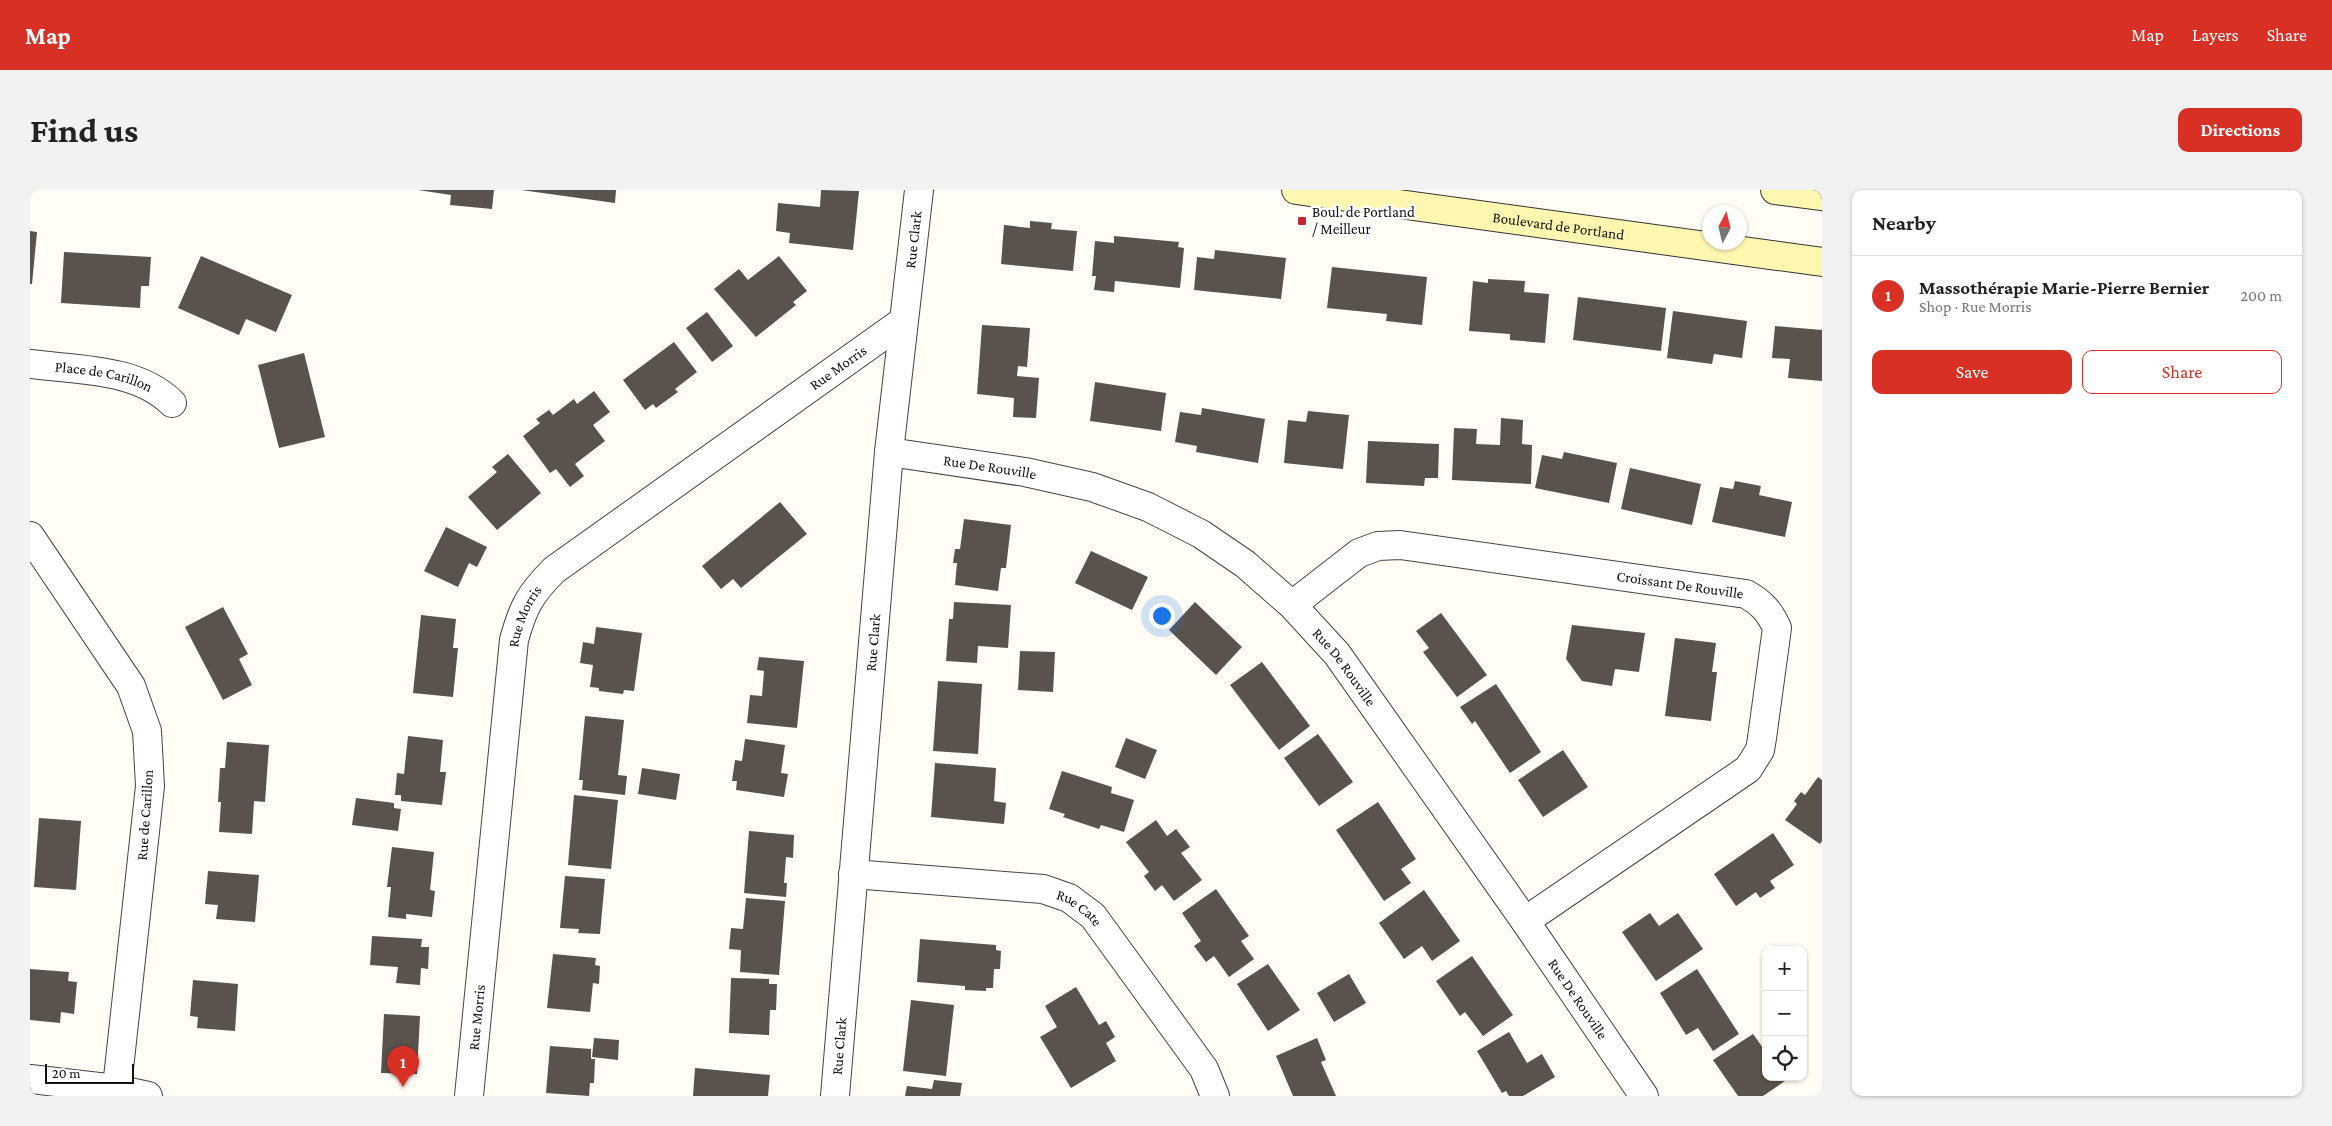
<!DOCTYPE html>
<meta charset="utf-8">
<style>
:root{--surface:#fff;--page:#f2f2f2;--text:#222;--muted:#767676;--line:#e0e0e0;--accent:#d93025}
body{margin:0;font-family:"Crimson Pro",serif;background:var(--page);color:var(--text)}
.controls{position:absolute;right:15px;bottom:15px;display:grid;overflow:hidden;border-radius:10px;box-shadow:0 1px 4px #0004}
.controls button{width:45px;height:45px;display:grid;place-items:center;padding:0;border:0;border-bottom:1px solid var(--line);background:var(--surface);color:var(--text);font:25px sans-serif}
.compass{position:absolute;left:1672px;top:15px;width:45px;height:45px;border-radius:50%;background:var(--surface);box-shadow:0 1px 4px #0004;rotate:7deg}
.scale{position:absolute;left:15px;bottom:12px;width:89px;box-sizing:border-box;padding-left:5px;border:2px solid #111;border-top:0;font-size:14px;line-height:18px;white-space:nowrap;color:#111;-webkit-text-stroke:4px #fff;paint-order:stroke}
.you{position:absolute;left:1131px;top:425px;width:18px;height:18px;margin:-12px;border:4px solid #fff;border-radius:50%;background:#1a73e8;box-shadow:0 0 0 8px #1a73e833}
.badge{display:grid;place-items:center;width:32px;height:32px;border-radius:50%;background:var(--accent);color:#fff;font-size:16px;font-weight:700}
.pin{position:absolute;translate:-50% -41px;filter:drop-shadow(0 1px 2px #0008)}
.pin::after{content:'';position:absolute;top:26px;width:18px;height:15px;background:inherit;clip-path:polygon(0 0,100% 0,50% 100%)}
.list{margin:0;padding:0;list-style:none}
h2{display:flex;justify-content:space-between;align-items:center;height:65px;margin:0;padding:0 20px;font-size:21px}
h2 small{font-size:16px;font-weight:400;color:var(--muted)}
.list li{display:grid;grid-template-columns:32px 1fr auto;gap:15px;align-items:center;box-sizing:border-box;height:80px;padding:0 20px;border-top:1px solid var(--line)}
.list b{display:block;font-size:19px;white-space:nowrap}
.list p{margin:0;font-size:16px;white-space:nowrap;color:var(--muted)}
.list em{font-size:16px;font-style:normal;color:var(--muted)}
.actions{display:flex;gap:10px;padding:15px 20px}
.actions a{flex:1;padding:11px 0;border:1px solid var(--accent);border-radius:10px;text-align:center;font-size:18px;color:var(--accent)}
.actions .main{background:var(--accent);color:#fff}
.icon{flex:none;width:28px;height:28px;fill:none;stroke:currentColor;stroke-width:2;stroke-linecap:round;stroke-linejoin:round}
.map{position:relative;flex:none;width:1792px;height:906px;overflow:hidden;border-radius:10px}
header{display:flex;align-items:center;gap:30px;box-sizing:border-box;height:70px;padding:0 25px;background:var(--accent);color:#fff}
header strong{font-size:24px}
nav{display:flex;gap:28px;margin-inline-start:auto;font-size:18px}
.intro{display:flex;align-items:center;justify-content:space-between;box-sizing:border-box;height:120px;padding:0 30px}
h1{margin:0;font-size:35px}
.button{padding:12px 22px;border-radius:10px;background:var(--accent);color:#fff;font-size:18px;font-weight:700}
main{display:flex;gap:30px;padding:0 30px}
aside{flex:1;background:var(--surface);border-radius:10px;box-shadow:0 1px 4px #0004}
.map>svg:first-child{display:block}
.building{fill:#5a524d}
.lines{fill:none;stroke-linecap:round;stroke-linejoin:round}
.minor-casing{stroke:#444;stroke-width:30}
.secondary-casing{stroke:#333;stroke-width:30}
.minor{stroke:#fff;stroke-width:28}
.secondary{stroke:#fff6b0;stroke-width:28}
.poi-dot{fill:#c4262e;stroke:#fff;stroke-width:2}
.labels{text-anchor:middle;stroke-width:5;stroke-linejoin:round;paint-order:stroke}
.poi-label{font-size:15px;fill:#111;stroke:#fff;text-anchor:start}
.street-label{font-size:15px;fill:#111;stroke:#fff}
</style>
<header>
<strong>Map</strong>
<nav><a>Map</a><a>Layers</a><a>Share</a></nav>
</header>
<div class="intro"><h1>Find us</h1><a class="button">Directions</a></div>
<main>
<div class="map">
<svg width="1792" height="906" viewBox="0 0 1792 906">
<rect width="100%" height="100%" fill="#fffdf5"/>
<g class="building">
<path d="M388,0H464L462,19L420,15L421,5Z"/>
<path d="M491,0H586L585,13Z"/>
<path d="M791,0L829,1L823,60L759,53L760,43L746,41L748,13L790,17Z"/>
<path d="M1000,31L1022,33L1021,39L1047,41L1043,81L971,74L974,35L1000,38Z"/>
<path d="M0,41L7,42L2,94H0Z"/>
<path d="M1084,46L1149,52L1148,57L1154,58L1150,98L1085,91L1084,102L1064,100L1066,86H1062L1065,51L1084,53Z"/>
<path d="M1185,60L1256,68L1251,109L1164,100L1167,67L1184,69Z"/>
<path d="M34,62L121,67L119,96H111L110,118L31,113Z"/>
<path d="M171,66L262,105L246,142L216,129L209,145L148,118Z"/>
<path d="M749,66L777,101L763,112L766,115L726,147L684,99L709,79L718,90Z"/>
<path d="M1302,77L1397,87L1392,135L1356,131L1357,124L1297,118Z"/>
<path d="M1458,89L1495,91L1494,102L1519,104L1515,153L1480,150V144L1439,141L1443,91L1458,93Z"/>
<path d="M1548,107L1636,118L1631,161L1543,150Z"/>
<path d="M1643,121L1717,131L1712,168L1684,164L1682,174L1637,168Z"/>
<path d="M677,122L703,156L682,172L656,138Z"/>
<path d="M952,135L1000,138L997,177L988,176L987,186L1009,188L1006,228L983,227L984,208L947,204Z"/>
<path d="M1745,136L1792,140V191L1758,188L1760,169L1742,168Z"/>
<path d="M644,152L667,182L645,199L648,202L626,218L623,214L615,220L593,190Z"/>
<path d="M274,163L295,247L249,258L228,175Z"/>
<path d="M1065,192L1136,203L1131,241L1060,231Z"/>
<path d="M564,201L580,222L563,235L575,251L545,274L554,286L540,297L526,279L520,283L493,246L510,233L506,229L519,220L523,225L544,209L547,214Z"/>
<path d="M1172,218L1235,229L1228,273L1166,262L1167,256L1145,252L1150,222L1171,225Z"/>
<path d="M1278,221L1319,225L1313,279L1254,273L1258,230L1276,232Z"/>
<path d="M1471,228L1493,230L1492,254L1502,255L1501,294L1422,290L1424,238L1447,239L1446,254L1470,255Z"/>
<path d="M1338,251L1409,254L1408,288H1395L1394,296L1336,293Z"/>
<path d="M1534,262L1587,273L1579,313L1505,298L1512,265L1532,269Z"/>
<path d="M478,264L511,303L467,340L438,307L467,282L462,277Z"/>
<path d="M1600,278L1671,294L1662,335L1591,319Z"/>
<path d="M1705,291L1731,296L1729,305L1762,312L1755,347L1682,332L1690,297L1703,299Z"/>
<path d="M750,312L777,344L711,398L703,389L691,399L672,376Z"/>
<path d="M934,329L981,335L976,378H971L968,401L925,395L927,373H923L925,359H930Z"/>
<path d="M416,337L457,357L447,377L439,373L428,397L394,381Z"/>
<path d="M1061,361L1118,387L1102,420L1045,393Z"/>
<path d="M924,412L981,415L978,458L948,456L947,473L916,471L919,429H923Z"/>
<path d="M1165,412L1212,457L1186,485L1139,440Z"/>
<path d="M193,417L218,464L209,469L222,495L193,510L155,437Z"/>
<path d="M1411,423L1457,485L1427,507L1393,462L1399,458L1386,441Z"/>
<path d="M391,425L426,429L423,458H428L423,507L383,503Z"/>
<path d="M1542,435L1615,443L1609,482L1585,479L1582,496L1552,491L1536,469Z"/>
<path d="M566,437L612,443L604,501L594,500L593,504L569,501V498L560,497L563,475L550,473L553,452L564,454Z"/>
<path d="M1645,448L1686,453L1682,482H1687L1681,531L1635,526Z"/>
<path d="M990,461L1025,462L1023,502L988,500Z"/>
<path d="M729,467L774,471L767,538L717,533L720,505L732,506L734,481L727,480Z"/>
<path d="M1232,472L1280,536L1249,560L1200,495Z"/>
<path d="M908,491L952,494L948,564L903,561Z"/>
<path d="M1466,494L1511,562L1480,583L1445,531L1442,534L1430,517Z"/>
<path d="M555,526L594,530L588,585L597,586L595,605L552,600L553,590H549Z"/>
<path d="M1288,544L1323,592L1289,616L1254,568Z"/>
<path d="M378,546L413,550L410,582H416L412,615L371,611V605H365L367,583L374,584Z"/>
<path d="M1096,548L1127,560L1115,589L1085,577Z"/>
<path d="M715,549L755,555L751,583L758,584L754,607L706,600L707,591H702L705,570L712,571Z"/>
<path d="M197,552L239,555L235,612L224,611L222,644L189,642L191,612H188L190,578H195Z"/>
<path d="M1533,560L1558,597L1513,627L1488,590Z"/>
<path d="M905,573L966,578L964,611L976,613L974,634L901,627Z"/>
<path d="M612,578L650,584L646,610L608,604Z"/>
<path d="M1032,581L1082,597L1081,603L1104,610L1094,642L1071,635L1069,639L1033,627L1035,624L1019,619Z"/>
<path d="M1788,587L1792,590V651L1790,654L1755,630L1767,614L1764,611L1771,602L1775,605Z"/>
<path d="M544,605L588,610L581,679L538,675Z"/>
<path d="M326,608L364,613V618L371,619L368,641L322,635Z"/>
<path d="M1348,612L1386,669L1371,679L1381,693L1354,711L1306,640Z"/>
<path d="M9,628L51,631L46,700L4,697Z"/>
<path d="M1126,630L1137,646L1146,639L1160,657L1151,663L1172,690L1144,711L1132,695L1125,701L1114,686L1119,682L1096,652Z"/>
<path d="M719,641L764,645L763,668L756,667L754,693H757L756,707L714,703Z"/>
<path d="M1743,643L1764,675L1740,691L1745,698L1730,708L1726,702L1706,716L1684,684Z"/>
<path d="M362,657L404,662L400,700L405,701L402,727L376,724V729L358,727L361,697H357Z"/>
<path d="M178,681L229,685L225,732L186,729L188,715L175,714Z"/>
<path d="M535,686L575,689L570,744L548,743L549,739L530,738Z"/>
<path d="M1186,699L1219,746L1211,751L1224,769L1199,787L1184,766L1176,772L1164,756L1171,751L1152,723Z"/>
<path d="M1394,700L1430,751L1402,771L1392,756L1374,769L1349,733Z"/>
<path d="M716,708L755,711L749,785L710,782L711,760L699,759L701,738L713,739Z"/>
<path d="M1620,723L1629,736L1648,723L1673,759L1626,791L1592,742Z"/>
<path d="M342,746L392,749L391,757H399L398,779L391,778L390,795L366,793L368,777L340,775Z"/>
<path d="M890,749L966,755V760L971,761L970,779H964L963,798H956V801L935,800V796L887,792Z"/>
<path d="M523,764L566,768L565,775L570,776L569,794L563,793L560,822L517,818Z"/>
<path d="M1442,766L1483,825L1453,846L1435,822L1430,826L1406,791Z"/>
<path d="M1238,774L1270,820L1238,841L1207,794Z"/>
<path d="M0,779L39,782L38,791L47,792L44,824L31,822L30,833L0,830Z"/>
<path d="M1667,779L1709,844L1683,861L1668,838L1656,845L1630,803Z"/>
<path d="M1319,784L1336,813L1304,832L1287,803Z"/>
<path d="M701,788L739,789V794H747L746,820H740L739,845L699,843Z"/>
<path d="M163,790L208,794L205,841L167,838L168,827L160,826Z"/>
<path d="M1046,797L1069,835L1076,831L1085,847L1076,853L1086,871L1041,898L1010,847L1027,837L1015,816Z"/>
<path d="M881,810L924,815L916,886L873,881Z"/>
<path d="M354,824L390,826L387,884L351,883Z"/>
<path d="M1479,842L1497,873L1512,864L1525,887L1493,906H1479L1476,901L1472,903L1447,861Z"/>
<path d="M1723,844L1736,862V887H1753L1755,891L1733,906H1708L1683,870Z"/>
<path d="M564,848L589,850L588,870L562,867Z"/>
<path d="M1287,848L1296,870L1291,872L1306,906H1263L1246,866Z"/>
<path d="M520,856L561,859V869H565L564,893H560L559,906L516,903Z"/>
<path d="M665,878L740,885L738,906H663Z"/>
<path d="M904,890L932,893L930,906H875L877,896L902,899Z"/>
</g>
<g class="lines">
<g class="minor-casing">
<g id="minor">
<path id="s1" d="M0,174C47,180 107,178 142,213"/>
<path id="s2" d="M859,262L995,282L1062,297L1118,317L1171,344L1215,374L1262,415L1307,464L1495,731L1614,906"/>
<path d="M0,346L101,496L117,541L120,596L86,906"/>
<path id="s3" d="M1262,415L1329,363L1348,356L1370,355L1716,404C1732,413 1740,422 1747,438L1732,548L1730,560L1718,579L1495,731"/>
<path id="s4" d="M823,684L1013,699L1039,708L1063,726L1174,879L1185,906"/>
<path d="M0,889L86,899L118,906"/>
<path id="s5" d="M439,906L484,450C493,417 500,404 524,380L872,132"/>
<path id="s6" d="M805,906L859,262L889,0"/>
</g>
</g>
<g class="secondary-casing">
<g id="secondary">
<path id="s7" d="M1266,0L1792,72"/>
<path d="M1745,0L1792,6"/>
</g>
</g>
<use href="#minor" class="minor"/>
<use href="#secondary" class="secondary"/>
</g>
<rect class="poi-dot" x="1267" y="26" width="10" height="10" rx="2.5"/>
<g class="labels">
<g class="poi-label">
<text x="1282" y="27">Boul. de Portland<tspan x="1282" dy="17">/ Meilleur</tspan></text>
</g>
<g class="street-label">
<text dy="5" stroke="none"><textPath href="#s7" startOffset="265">Boulevard de Portland</textPath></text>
<text dy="5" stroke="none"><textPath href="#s6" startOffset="860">Rue Clark</textPath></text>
<text dy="5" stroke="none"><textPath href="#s5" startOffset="889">Rue Morris</textPath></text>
<text dy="5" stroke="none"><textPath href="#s1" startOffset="75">Place de Carillon</textPath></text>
<text dy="5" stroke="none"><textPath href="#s2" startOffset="102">Rue De Rouville</textPath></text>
<text dy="5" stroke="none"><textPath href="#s3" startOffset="410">Croissant De Rouville</textPath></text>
<text dy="5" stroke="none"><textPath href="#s5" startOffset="484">Rue Morris</textPath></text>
<text dy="5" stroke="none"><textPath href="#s6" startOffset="455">Rue Clark</textPath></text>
<text dy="5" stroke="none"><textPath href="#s2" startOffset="522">Rue De Rouville</textPath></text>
<text transform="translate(115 625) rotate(-86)" y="5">Rue de Carillon</text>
<text dy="5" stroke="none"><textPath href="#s4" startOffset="232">Rue Cate</textPath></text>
<text dy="5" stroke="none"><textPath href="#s2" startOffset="928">Rue De Rouville</textPath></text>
<text dy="5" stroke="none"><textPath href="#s5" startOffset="79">Rue Morris</textPath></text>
<text dy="5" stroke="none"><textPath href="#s6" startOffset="50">Rue Clark</textPath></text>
</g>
</g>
</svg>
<div class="controls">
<button>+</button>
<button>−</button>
<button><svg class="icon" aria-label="locate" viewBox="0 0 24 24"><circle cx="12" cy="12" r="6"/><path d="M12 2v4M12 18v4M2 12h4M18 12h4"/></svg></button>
</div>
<svg class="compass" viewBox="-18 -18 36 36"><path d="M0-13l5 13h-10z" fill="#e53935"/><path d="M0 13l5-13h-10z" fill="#767676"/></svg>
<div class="scale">20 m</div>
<div class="you"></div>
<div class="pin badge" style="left:373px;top:897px">1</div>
</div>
<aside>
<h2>Nearby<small></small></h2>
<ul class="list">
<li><span class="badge">1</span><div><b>Massothérapie Marie-Pierre Bernier</b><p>Shop · Rue Morris</p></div><em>200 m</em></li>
</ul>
<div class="actions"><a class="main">Save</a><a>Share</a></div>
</aside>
</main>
